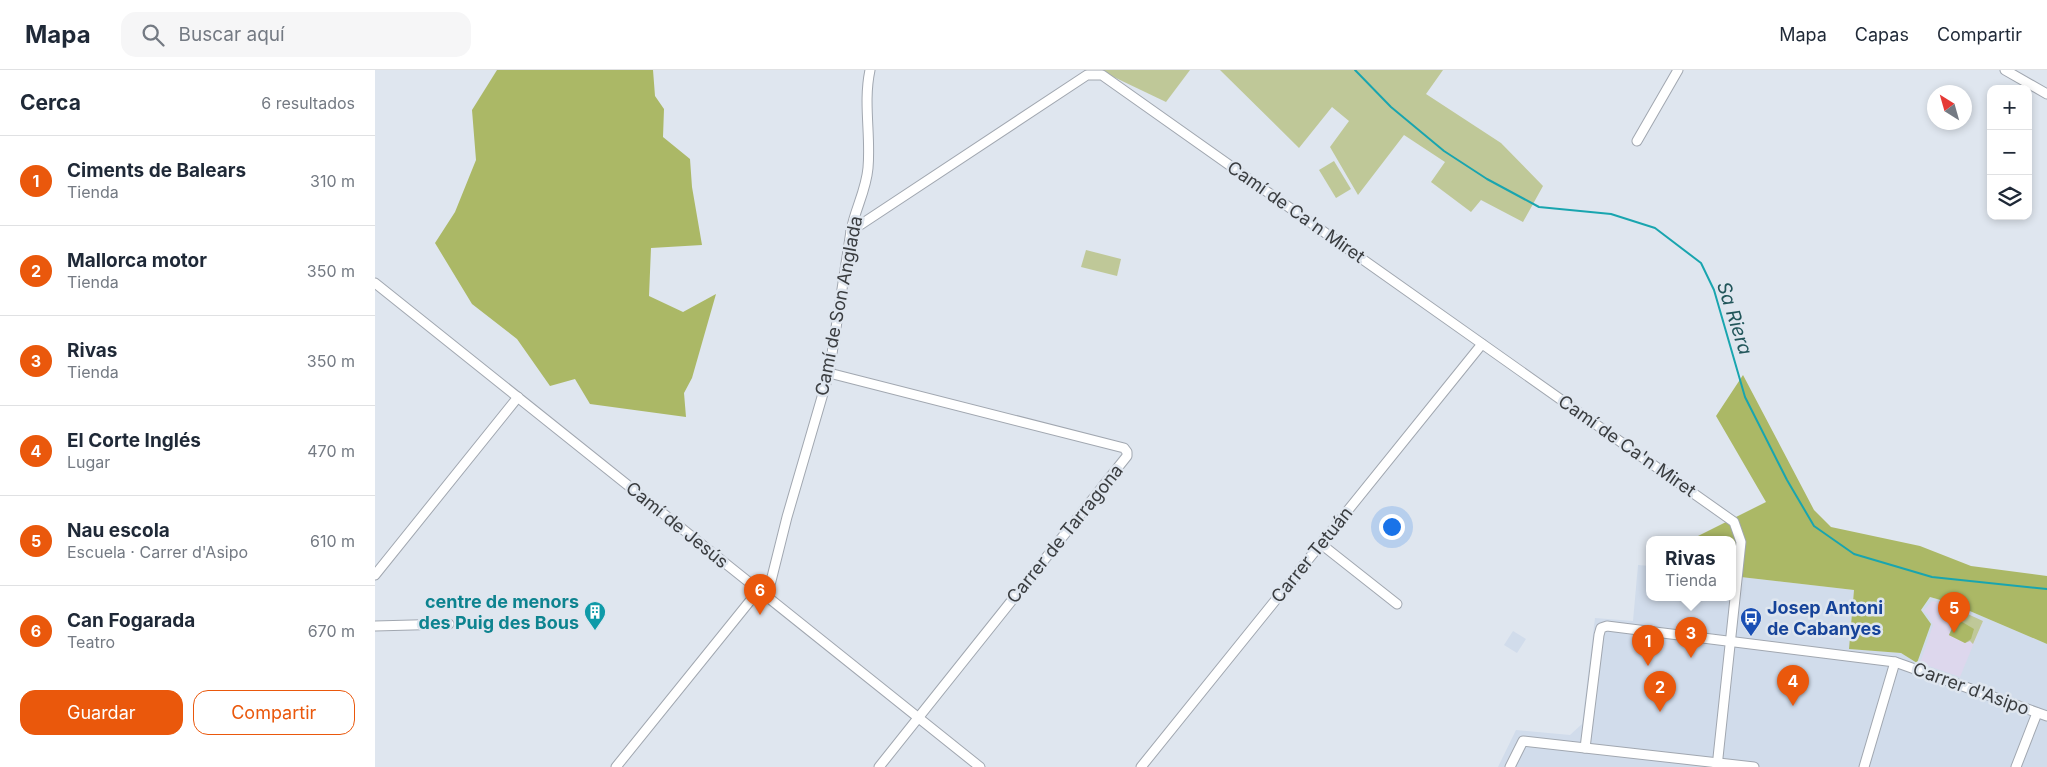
<!DOCTYPE html>
<html lang="es">
<meta charset="utf-8">
<style>
:root{--surface:#fff;--page:#f6f6f7;--text:#1f2937;--muted:#747a83;--line:#e0e1e3;--accent:#ea580c}
body{margin:0;font-family:Inter,sans-serif;background:var(--page);color:var(--text)}
.controls{position:absolute;right:15px;top:15px;display:grid;overflow:hidden;border-radius:10px;box-shadow:0 2px 8px #0003}
.controls button{width:45px;height:45px;display:grid;place-items:center;padding:0;border:0;border-bottom:1px solid var(--line);background:var(--surface);color:var(--text);font:25px sans-serif}
.compass{position:absolute;left:1552px;top:15px;width:45px;height:45px;border-radius:50%;background:var(--surface);box-shadow:0 2px 8px #0003;rotate:323deg}
.you{position:absolute;left:1016px;top:456px;width:18px;height:18px;margin:-12px;border:4px solid #fff;border-radius:50%;background:#1a73e8;box-shadow:0 0 0 8px #1a73e833}
.badge{display:grid;place-items:center;width:32px;height:32px;border-radius:50%;background:var(--accent);color:#fff;font-size:16px;font-weight:700}
.pin{position:absolute;translate:-50% -41px;filter:drop-shadow(0 1px 2px #0008)}
.pin::after{content:'';position:absolute;top:26px;width:18px;height:15px;background:inherit;clip-path:polygon(0 0,100% 0,50% 100%)}
.popup{position:absolute;left:1271px;top:466px;width:90px;height:65px;box-sizing:border-box;display:grid;place-content:center;border-radius:10px;background:var(--surface);filter:drop-shadow(0 1px 4px #0005);font-size:16px;white-space:nowrap;color:var(--muted)}
.popup b{font-size:19px;color:var(--text)}
.popup::after{content:'';position:absolute;left:50%;top:100%;margin-left:-10px;border:10px solid transparent;border-top-color:var(--surface)}
.list{margin:0;padding:0;list-style:none}
h2{display:flex;justify-content:space-between;align-items:center;height:65px;margin:0;padding:0 20px;font-size:21px}
h2 small{font-size:16px;font-weight:400;color:var(--muted)}
.list li{display:grid;grid-template-columns:32px 1fr auto;gap:15px;align-items:center;box-sizing:border-box;height:90px;padding:0 20px;border-top:1px solid var(--line)}
.list b{display:block;font-size:19px;white-space:nowrap}
.list p{margin:0;font-size:16px;white-space:nowrap;color:var(--muted)}
.list em{font-size:16px;font-style:normal;color:var(--muted)}
.actions{display:flex;gap:10px;padding:15px 20px}
.actions a{flex:1;padding:11px 0;border:1px solid var(--accent);border-radius:15px;text-align:center;font-size:18px;color:var(--accent)}
.actions .main{background:var(--accent);color:#fff}
.icon{flex:none;width:28px;height:28px;fill:none;stroke:currentColor;stroke-width:2;stroke-linecap:round;stroke-linejoin:round}
.map{position:relative;flex:none;width:1672px;height:697px;overflow:hidden}
header{display:flex;align-items:center;gap:30px;box-sizing:border-box;height:70px;padding:0 25px;background:var(--surface);border-bottom:1px solid var(--line)}
header strong{font-size:24px}
nav{display:flex;gap:28px;margin-inline-start:auto;font-size:18px}
.search{width:350px;height:45px;background:var(--page);display:flex;align-items:center;gap:12px;box-sizing:border-box;padding:0 18px;border-radius:15px;color:var(--muted);font-size:19px}
main{display:flex}
aside{flex:1;background:var(--surface)}
.map>svg:first-child{display:block}
.built{fill:#d1dceb}
.education{fill:#ddd7ed}
.green{fill:#bfc898}
.forest{fill:#abb866}
.lines{fill:none;stroke-linecap:round;stroke-linejoin:round}
.stream{stroke:#19a5af;stroke-width:2}
.minor-casing{stroke:#a1a7b0;stroke-width:11}
.minor{stroke:#fff;stroke-width:9}
.labels{text-anchor:middle;stroke-width:5;stroke-linejoin:round;paint-order:stroke}
.street-label{font-size:18px;fill:#3a3d40;stroke:#dfe6ef}
.culture-label{font-size:18px;font-weight:bold;fill:#0d838f;stroke:#dfe6ef;text-anchor:end}
.transit-label{font-size:18px;font-weight:bold;fill:#164399;stroke:#dfe6ef;text-anchor:start}
.water-label{font-size:19px;font-style:italic;fill:#22565b;stroke:#dfe6ef}
</style>
<header>
<strong>Mapa</strong>
<div class="search"><svg class="icon" aria-label="search" viewBox="0 0 24 24"><circle cx="10" cy="10" r="6"/><path d="M15 15l6 6"/></svg>Buscar aquí</div>
<nav><a>Mapa</a><a>Capas</a><a>Compartir</a></nav>
</header>
<main>
<aside>
<h2>Cerca<small>6 resultados</small></h2>
<ul class="list">
<li><span class="badge">1</span><div><b>Ciments de Balears</b><p>Tienda</p></div><em>310 m</em></li>
<li><span class="badge">2</span><div><b>Mallorca motor</b><p>Tienda</p></div><em>350 m</em></li>
<li><span class="badge">3</span><div><b>Rivas</b><p>Tienda</p></div><em>350 m</em></li>
<li><span class="badge">4</span><div><b>El Corte Inglés</b><p>Lugar</p></div><em>470 m</em></li>
<li><span class="badge">5</span><div><b>Nau escola</b><p>Escuela · Carrer d'Asipo</p></div><em>610 m</em></li>
<li><span class="badge">6</span><div><b>Can Fogarada</b><p>Teatro</p></div><em>670 m</em></li>
</ul>
<div class="actions"><a class="main">Guardar</a><a>Compartir</a></div>
</aside>
<div class="map">
<svg width="1672" height="697" viewBox="0 0 1672 697">
<rect width="100%" height="100%" fill="#dfe6ef"/>
<g class="built">
<path d="M1263,495L1275,496V527H1357V506L1479,520L1475,579L1526,583L1542,593L1546,540L1555,527L1576,533L1672,574V697H1123L1141,660L1195,665L1207,654L1220,548L1258,551Z"/>
<path d="M1138,561L1151,569L1142,583L1129,575Z"/>
</g>
<path class="education" d="M1557,531L1575,535L1608,551L1585,607L1545,593L1558,555L1553,545L1548,541Z"/>
<g class="green">
<path d="M724,0H815L791,32Z"/>
<path d="M845,0H1068L1051,24L1126,73L1168,116L1148,152L1106,130L1096,142L1056,112L1070,92L1029,65L983,125L955,77L974,51L957,37L924,78Z"/>
<path d="M959,91L976,119L961,128L944,100Z"/>
<path d="M711,180L746,189L742,206L706,197Z"/>
<path d="M1584,540L1608,551L1598,574L1595,571L1590,573L1574,565Z"/>
</g>
<g class="forest">
<path d="M122,0H278L280,26L289,39L288,67L315,89L317,117L327,175L276,178L274,226L308,242L341,224L317,308L309,323L311,347L215,334L200,309L175,316L142,269L97,234L60,173L80,142L101,90L97,40Z"/>
<path d="M1368,305L1439,440L1456,457L1545,476L1596,496L1672,506V574L1576,533L1555,527L1546,540L1556,554L1542,593L1526,583L1474,579L1479,520L1357,506V469H1317L1391,432L1341,346Z"/>
<path d="M1582,549L1599,559L1596,569L1590,573L1574,565Z"/>
</g>
<g class="lines">
<path class="stream" d="M980,0L1016,37L1069,81L1112,109L1164,137L1236,144L1280,158L1326,193L1339,220L1370,327L1412,410L1439,456L1479,484L1557,507L1672,519"/>
<g class="minor-casing">
<g id="minor">
<path d="M1630,0L1672,24"/>
<path d="M1262,71L1303,0"/>
<path d="M476,161L712,5H727L1359,452L1366,472L1342,697"/>
<path d="M0,213L605,697"/>
<path d="M454,303L749,378L752,382V386L504,697"/>
<path d="M946,474L1022,534"/>
<path d="M0,505L143,327"/>
<path d="M392,527L412,447L454,303L476,161C480,139 491,121 493,98C496,65 488,33 495,0"/>
<path d="M0,556L74,554"/>
<path d="M1210,678L1224,565L1226,558L1232,556L1520,592L1672,646"/>
<path d="M241,697L383,521"/>
<path d="M766,697L1107,274"/>
<path d="M1135,697L1148,671L1379,697"/>
<path d="M1489,697L1520,592"/>
<path d="M1641,697L1662,643"/>
</g>
</g>
<use href="#minor" class="minor"/>
</g>
<defs>
<g id="building-pin" transform="scale(1.125)"><path d="M0 17L-7.5 6A9.5 9.5 0 1 1 7.5 6Z" fill="#0f9aa8" stroke="#dfe6ef"/><path d="M-4-6H4V6H1V3H-1V6H-4ZM-2.5-4.3h1.7v1.8h-1.7ZM.8-4.3h1.7v1.8H.8ZM-2.5-1h1.7V.8h-1.7ZM.8-1h1.7V.8H.8Z" fill="#fff"/></g>
<g id="bus-pin" transform="scale(1.125)"><path d="M0 17L-7.5 6A9.5 9.5 0 1 1 7.5 6Z" fill="#1a4fb4" stroke="#dfe6ef"/><path d="M-5-6H5V4H4V6H2V4H-2V6H-4V4H-5ZM-3.5-4V0h7V-4ZM-3.5 1.2v1.5H-2V1.2ZM2 1.2v1.5H3.5V1.2Z" fill="#fff"/></g>
</defs>
<g fill-rule="evenodd">
<use href="#building-pin" x="220" y="542"/>
<use href="#bus-pin" x="1376" y="548"/>
</g>
<g class="labels">
<g class="street-label">
<text transform="translate(921 142) rotate(35)" y="6">Camí de Ca'n Miret</text>
<text transform="translate(464 236) rotate(-79)" y="6">Camí de Son Anglada</text>
<text transform="translate(1252 376) rotate(35)" y="6">Camí de Ca'n Miret</text>
<text transform="translate(302 455) rotate(39)" y="6">Camí de Jesús</text>
<text transform="translate(690 464) rotate(-51)" y="6">Carrer de Tarragona</text>
<text transform="translate(937 485) rotate(-51)" y="6">Carrer Tetuán</text>
<text transform="translate(1596 619) rotate(20)" y="6">Carrer d'Asipo</text>
</g>
<g class="culture-label">
<text x="204" y="538">centre de menors<tspan x="204" dy="21">des Puig des Bous</tspan></text>
</g>
<g class="transit-label">
<text x="1392" y="544">Josep Antoni<tspan x="1392" dy="21">de Cabanyes</tspan></text>
</g>
<g class="water-label">
<text transform="translate(1360 248) rotate(72)" y="7">Sa Riera</text>
</g>
</g>
</svg>
<div class="controls">
<button>+</button>
<button>−</button>
<button><svg class="icon" aria-label="layers" viewBox="0 0 24 24"><path d="M12 4l9 5-9 5-9-5zM3 14l9 5 9-5"/></svg></button>
</div>
<svg class="compass" viewBox="-18 -18 36 36"><path d="M0-13l5 13h-10z" fill="#e53935"/><path d="M0 13l5-13h-10z" fill="#747a83"/></svg>
<div class="you"></div>
<div class="pin badge" style="left:1273px;top:596px">1</div>
<div class="pin badge" style="left:1285px;top:642px">2</div>
<div class="pin badge" style="left:1316px;top:588px">3</div>
<div class="popup"><b>Rivas</b>Tienda</div>
<div class="pin badge" style="left:1418px;top:636px">4</div>
<div class="pin badge" style="left:1579px;top:563px">5</div>
<div class="pin badge" style="left:385px;top:545px">6</div>
</div>
</main>
